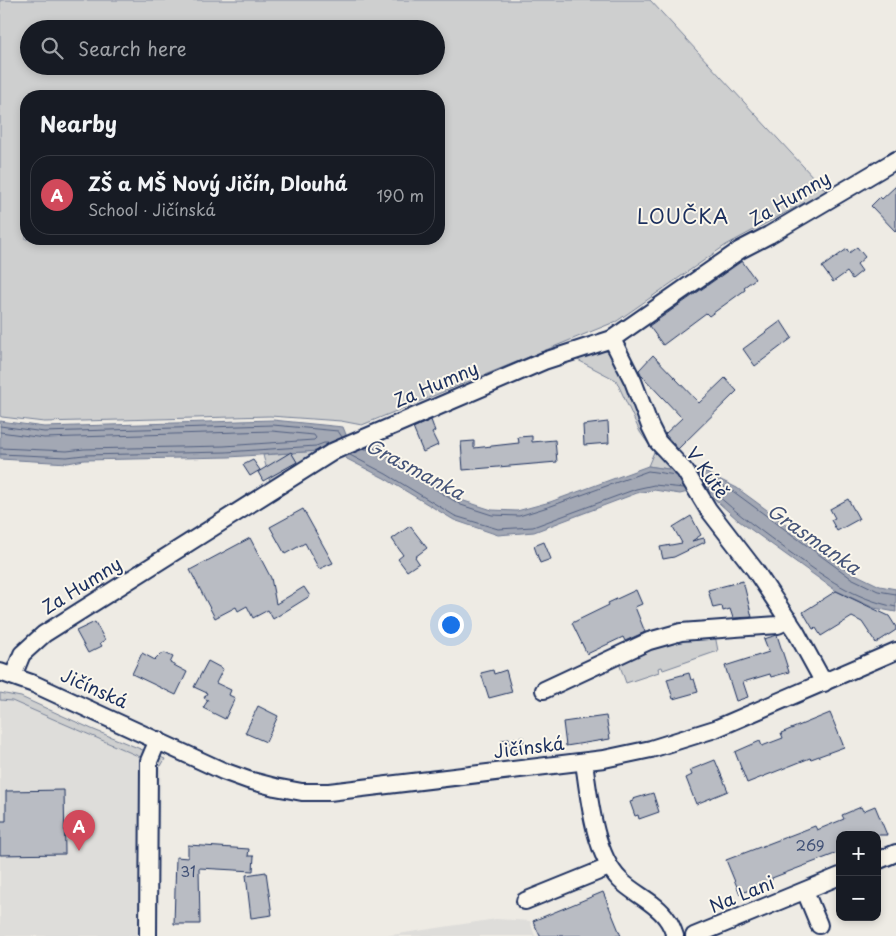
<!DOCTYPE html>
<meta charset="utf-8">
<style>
:root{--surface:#171b24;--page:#20242c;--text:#f1f3f6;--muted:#9ea1a6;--line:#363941;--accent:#d1495b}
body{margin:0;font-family:"Playpen Sans",sans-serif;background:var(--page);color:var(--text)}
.controls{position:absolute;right:15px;bottom:15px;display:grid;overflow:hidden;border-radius:10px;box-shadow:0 2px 8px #0003}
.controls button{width:45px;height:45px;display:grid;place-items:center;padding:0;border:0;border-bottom:1px solid var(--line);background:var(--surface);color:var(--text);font:25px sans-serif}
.you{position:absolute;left:450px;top:624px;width:18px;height:18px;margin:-12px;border:4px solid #fff;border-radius:50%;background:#1a73e8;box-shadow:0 0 0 8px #1a73e833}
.badge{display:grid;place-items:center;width:32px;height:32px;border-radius:50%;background:var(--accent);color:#fff;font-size:16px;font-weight:700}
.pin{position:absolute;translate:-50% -41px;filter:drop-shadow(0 1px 2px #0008)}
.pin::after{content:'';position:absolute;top:26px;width:18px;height:15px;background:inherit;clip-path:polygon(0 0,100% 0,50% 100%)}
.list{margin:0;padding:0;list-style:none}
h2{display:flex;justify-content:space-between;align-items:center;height:65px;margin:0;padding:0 20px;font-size:21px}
h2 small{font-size:16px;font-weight:400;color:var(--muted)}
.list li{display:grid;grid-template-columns:32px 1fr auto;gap:15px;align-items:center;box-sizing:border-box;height:80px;margin:0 10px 10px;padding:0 10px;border:1px solid var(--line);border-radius:20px}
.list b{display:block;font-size:19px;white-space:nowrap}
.list p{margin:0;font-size:16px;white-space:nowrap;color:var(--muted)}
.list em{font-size:16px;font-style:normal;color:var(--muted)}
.icon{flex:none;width:28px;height:28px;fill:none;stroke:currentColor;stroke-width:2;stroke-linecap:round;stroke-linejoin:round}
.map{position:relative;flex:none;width:896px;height:936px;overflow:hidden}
.search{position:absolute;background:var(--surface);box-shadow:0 2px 8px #0003;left:20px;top:20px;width:425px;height:55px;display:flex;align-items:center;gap:12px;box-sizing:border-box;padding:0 18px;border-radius:28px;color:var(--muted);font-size:19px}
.panel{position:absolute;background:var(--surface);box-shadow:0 2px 8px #0003;left:20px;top:90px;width:425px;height:155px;border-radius:20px}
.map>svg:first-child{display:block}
.built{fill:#deddda}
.green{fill:#cecfcf;stroke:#747f96;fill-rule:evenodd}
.water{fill:#a3a8b4;stroke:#6d7892}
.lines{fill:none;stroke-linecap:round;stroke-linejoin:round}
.shore{stroke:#515f80;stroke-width:1}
.building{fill:#b9bcc3;stroke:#1b2f5e}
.minor-casing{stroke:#1b2f5e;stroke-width:20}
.minor{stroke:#fbf7ec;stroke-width:16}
.labels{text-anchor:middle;stroke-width:4;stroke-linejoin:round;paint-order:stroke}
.number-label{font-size:15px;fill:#425277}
.street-label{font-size:18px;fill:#1b2f5e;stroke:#fbf7ec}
.water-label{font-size:19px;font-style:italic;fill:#445378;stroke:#fbf7ec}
.quarter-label{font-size:20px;letter-spacing:1px;fill:#1b2f5e;stroke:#fbf7ec}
</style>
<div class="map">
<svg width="896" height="936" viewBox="0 0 896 936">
<rect width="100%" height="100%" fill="#eeebe4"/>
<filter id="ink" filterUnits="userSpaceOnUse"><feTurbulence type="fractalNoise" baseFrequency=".02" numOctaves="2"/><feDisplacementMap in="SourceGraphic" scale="10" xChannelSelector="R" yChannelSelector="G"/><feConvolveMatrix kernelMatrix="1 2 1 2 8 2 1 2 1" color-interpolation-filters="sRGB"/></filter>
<g filter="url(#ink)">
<g class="built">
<path d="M0,700L12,701L161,766L157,936H0Z"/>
<path d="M496,919L530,921L535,936H385Z"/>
</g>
<g class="green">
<path d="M0,0H650L826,191L726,245L617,321L362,425L341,421L270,416L44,422L2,417L0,416ZM29,29H436V66H29ZM439,96V239H26V96Z"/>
<path d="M594,350L606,351L611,355L674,470L648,466L654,452L640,432L616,380L574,358Z"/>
<path d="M318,451L270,482L263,455L289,453L284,457L291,466L297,462L291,453Z"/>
<path d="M715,635L718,651L663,670L662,667L658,668L659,672L626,683L618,660L651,647L682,639Z"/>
<path d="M0,693L21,697L94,730L165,759L161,766L12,701L0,700Z"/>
</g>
<path class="water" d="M273,420L343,427L347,437L366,445L378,443L433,481L464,501L492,510L517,511L550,502L648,466L696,473L705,472L737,488L853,573L880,586L896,589V612L874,608L835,590L739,521L709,494L688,492L680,494L654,490L637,493L534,532L498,535L454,520L384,478L347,459L344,455L325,448L318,451L229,457L84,460L68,463L0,459V421L44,427Z"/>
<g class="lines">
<g class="shore">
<path d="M0,426L44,432L273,425L338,431L342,437"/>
<path d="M0,432L44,438L272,431L314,435L316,438L314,440L224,446L84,449L67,451L0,448"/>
<path d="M363,449H377L430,486L461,505L492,515L519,516L551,506L648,471L676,475"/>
<path d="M0,454L67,457L84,455L226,452L316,446L324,443H328"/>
<path d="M350,455L386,474L455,516L498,529L533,527L636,489L654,485L684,488"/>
<path d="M700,478L711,480L734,492L851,578L878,591L896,594"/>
<path d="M707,489L713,491C737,514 764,533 791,553C825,577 854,599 896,607"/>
</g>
</g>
<g class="building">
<path d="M896,186V232L871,206L880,197L882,199Z"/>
<path d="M857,247L865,257L857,264L862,271L852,279L847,272L833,282L822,267L847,249L849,253Z"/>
<path d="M742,261L755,279L744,287L745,290L709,316L706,313L663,345L649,326Z"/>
<path d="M781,321L792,338L755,366L743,349Z"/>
<path d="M653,355L699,403L725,378L737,391L678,449L665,434L682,418L642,376L639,370Z"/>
<path d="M431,420L435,431L432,433L438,445L423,452L413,428Z"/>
<path d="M608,422L609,443L584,445L583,425Z"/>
<path d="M532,436V442L555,440L557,462L463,470L461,442L474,441V448L519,443L518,437Z"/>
<path d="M291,452L297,462L263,481L258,472Z"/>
<path d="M253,460L260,470L250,476L243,465Z"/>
<path d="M848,499L859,519L837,531L831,520L835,518L830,509Z"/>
<path d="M303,509L333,563L319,569L305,543L285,554L270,527Z"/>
<path d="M691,516L701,535L692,541L704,538L705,542L674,557L663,559L660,547L682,543L673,527Z"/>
<path d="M410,526L427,548L415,557L419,563L407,571L398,559L403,555L392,539Z"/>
<path d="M250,538L271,578L276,604L304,587L310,596L273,619L268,610L253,618L247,606L238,611L236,607L215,618L190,570Z"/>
<path d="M544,542L551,559L540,563L534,546Z"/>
<path d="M743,581L752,617L733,618L730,609L723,611L722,606L713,608L708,590Z"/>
<path d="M636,590L642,604L635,607L645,632L625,641L623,637L587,654L572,623L609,605L608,603Z"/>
<path d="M836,591L889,616L896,627V630L876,643L862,622L852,617L821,636L816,628L813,629L803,612Z"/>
<path d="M95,622L105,640L100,643L102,646L88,653L76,631Z"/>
<path d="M777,635L789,672L771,677L770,674L743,682L748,697L736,701L725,666L769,652L764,639Z"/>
<path d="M142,653L155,660L161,654L165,653L173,657L170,663L187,672L176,695L132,674Z"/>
<path d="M208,661L223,669L216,683L231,690L229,695L235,698L225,719L203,708L208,700L204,698L207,693L194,687Z"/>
<path d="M493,670L494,674L506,670L512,692L489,698L481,673Z"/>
<path d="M689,673L691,680L694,679L698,692L673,699L667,679Z"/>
<path d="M258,706L278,716L266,742L245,733Z"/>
<path d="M830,713L844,747L811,759L810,758L747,783L735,752L760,741L762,746L783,738L781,733Z"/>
<path d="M606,716L610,739L566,746L563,722Z"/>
<path d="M523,737L525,750L503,752L502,740Z"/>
<path d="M715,760L728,791L696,804L686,778L692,775L690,770Z"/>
<path d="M64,790L65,854L0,855V821H6V791Z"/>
<path d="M653,793L659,812L639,819L638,815L635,816L630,802L633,801V799Z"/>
<path d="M875,806L887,835H840V852L772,878V880L740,894L726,860L815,826L817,830L844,819L842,815L861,807L863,811Z"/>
<path d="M188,845L249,849L248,856H254L253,871L199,868L200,924H174L176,857L188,858Z"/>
<path d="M266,872L272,915L251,918L246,875Z"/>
<path d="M603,892L621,936H540L533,921Z"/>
</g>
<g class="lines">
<g class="minor-casing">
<g id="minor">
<path d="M612,339L633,381L650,426L658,442L685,471L708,509L755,570L796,632L824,683"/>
<path d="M0,672L34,684L223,771L248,780L275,787L302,792H329L604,759L651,749L715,729L896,651"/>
<path d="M13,676L22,654L44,634L334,451L544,361L612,339L740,250L769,235L896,160"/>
<path d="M544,690L649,641L681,632L778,625L789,620"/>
<path d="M584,762C589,797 594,854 620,880C634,894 657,903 667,919C671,924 673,930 675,936"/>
<path d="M877,861L896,853"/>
<path d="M805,891L819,925"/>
<path d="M525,901L609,867"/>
<path d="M148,936L149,761L158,740"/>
<path d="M694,936L840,876"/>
</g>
</g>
<use href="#minor" class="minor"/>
</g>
</g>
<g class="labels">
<g class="number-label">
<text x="810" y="851">269</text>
<text x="188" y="877">31</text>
</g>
<g class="street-label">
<text transform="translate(790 199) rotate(-30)" y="6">Za Humny</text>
<text transform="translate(436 385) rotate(-23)" y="6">Za Humny</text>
<text transform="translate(707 473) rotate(54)" y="6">V Kútě</text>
<text transform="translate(82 586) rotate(-32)" y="6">Za Humny</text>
<text transform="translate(94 689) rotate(24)" y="6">Jičínská</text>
<text transform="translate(529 748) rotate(-7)" y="6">Jičínská</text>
<text transform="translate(742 895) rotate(-22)" y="6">Na Lani</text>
</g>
<g class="water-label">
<text transform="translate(415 469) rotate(28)" y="7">Grasmanka</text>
<text transform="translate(814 539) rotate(35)" y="7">Grasmanka</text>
</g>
<g class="quarter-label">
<text x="683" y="224">LOUČKA</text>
</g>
</g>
</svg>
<div class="controls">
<button>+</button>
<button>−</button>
</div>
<div class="you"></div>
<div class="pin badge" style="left:79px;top:851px">A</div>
<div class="search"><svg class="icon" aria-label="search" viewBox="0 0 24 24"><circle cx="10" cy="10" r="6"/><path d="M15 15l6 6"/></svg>Search here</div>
<section class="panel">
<h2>Nearby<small></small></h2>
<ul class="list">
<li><span class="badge">A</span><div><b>ZŠ a MŠ Nový Jičín, Dlouhá</b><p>School · Jičínská</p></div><em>190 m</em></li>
</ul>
</section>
</div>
